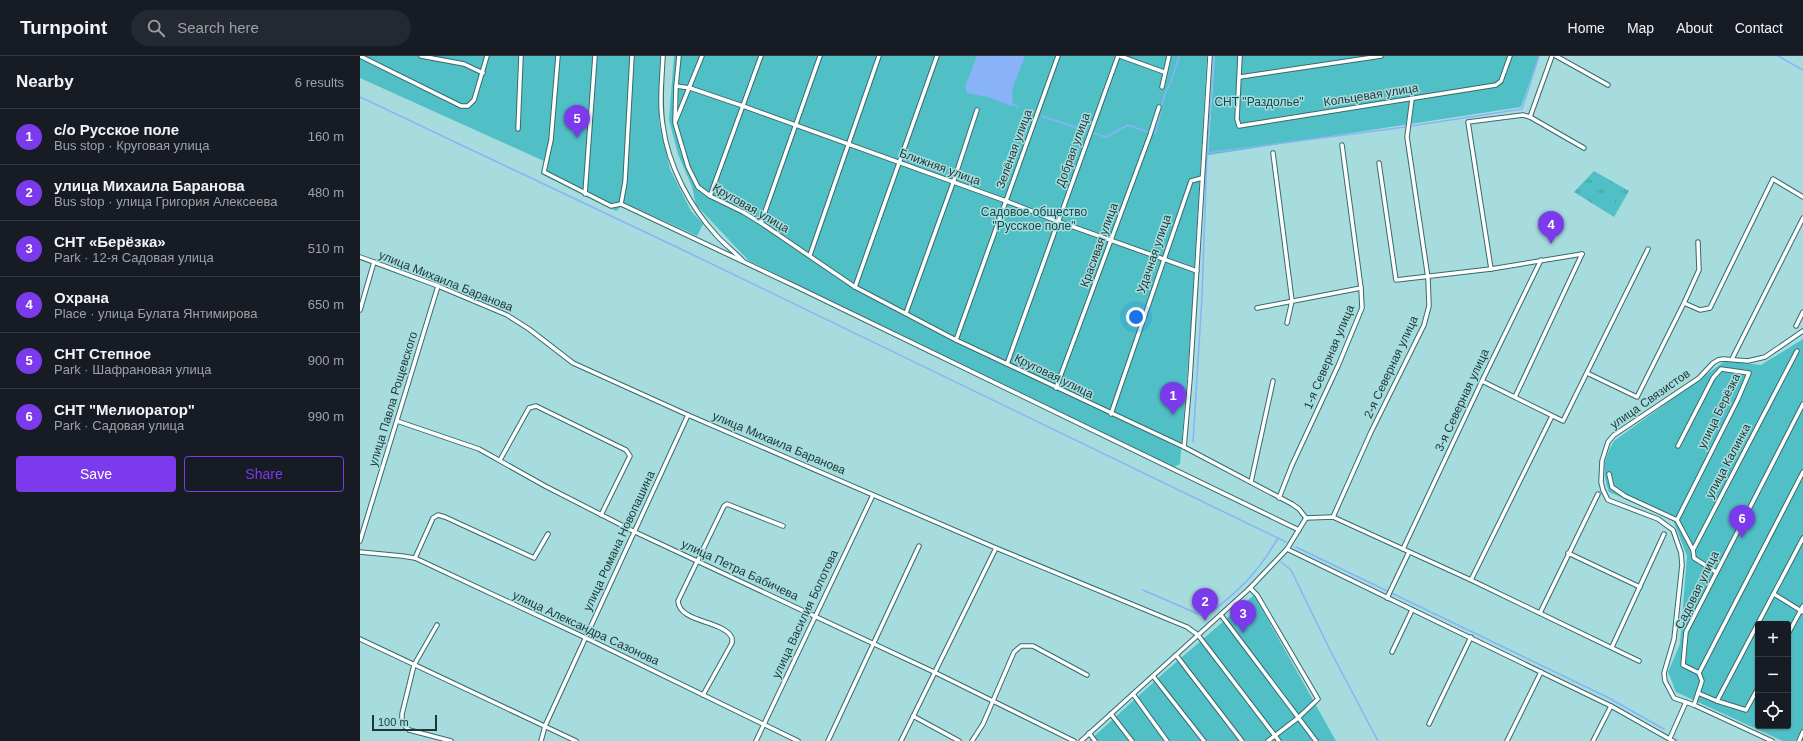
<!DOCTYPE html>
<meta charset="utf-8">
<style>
:root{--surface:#171b24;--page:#242831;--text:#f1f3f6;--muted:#9ea1a6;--line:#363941;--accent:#7c3aed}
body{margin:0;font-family:Helvetica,sans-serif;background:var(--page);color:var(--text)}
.controls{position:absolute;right:12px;bottom:12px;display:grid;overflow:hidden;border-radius:4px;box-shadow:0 1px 3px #0004}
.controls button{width:36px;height:36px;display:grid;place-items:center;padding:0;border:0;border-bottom:1px solid var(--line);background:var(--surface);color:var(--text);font:20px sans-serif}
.scale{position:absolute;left:12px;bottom:10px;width:65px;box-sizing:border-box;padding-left:4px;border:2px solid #1f3536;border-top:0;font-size:11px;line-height:14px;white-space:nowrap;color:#1f3536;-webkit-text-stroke:3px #a6dcde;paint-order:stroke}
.you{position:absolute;left:776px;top:261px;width:14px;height:14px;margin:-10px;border:3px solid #fff;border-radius:50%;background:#1a73e8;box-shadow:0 0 0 6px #1a73e833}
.badge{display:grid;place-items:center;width:26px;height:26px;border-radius:50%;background:var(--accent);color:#fff;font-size:13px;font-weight:700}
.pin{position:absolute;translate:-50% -33px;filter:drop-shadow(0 1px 2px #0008)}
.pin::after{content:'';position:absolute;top:21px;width:14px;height:12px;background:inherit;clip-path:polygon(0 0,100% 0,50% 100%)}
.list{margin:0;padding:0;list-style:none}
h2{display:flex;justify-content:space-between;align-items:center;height:52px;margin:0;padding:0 16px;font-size:17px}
h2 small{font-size:13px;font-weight:400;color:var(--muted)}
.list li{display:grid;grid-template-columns:26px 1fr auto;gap:12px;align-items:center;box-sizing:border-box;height:56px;padding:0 16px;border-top:1px solid var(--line)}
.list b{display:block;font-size:15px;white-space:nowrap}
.list p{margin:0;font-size:13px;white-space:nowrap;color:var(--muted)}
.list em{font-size:13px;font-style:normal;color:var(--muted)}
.actions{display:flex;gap:8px;padding:12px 16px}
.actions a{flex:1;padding:9px 0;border:1px solid var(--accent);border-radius:4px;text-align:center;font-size:14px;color:var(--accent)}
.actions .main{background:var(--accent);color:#fff}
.icon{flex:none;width:22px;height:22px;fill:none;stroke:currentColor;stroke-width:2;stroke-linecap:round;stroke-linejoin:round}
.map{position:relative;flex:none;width:1443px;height:685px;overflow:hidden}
header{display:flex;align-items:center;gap:24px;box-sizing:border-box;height:56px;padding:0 20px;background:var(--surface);border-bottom:1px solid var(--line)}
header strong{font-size:19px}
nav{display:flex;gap:22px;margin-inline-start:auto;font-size:14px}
.search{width:280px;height:36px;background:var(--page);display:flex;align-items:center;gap:10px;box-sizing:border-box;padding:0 14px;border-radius:22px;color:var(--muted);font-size:15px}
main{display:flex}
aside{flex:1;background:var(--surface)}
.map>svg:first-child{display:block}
.grass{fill:url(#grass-tufts)}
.garden{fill:#51c0c6;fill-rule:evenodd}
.water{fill:#88b3f9}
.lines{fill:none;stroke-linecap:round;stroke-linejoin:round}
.stream{stroke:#88b3f9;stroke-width:1.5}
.minor-casing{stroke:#376a6c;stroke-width:5.5}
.minor{stroke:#fff;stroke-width:3.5}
.labels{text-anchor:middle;stroke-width:3;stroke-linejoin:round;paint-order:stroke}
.street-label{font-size:12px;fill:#1f3536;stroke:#a6dcde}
.park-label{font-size:12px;fill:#11494c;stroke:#a6dcde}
</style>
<header>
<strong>Turnpoint</strong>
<div class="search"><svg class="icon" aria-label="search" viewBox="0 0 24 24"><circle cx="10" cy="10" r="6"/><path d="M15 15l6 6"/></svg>Search here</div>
<nav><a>Home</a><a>Map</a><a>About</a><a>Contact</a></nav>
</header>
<main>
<aside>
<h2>Nearby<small>6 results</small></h2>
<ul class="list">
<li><span class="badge">1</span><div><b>с/о Русское поле</b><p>Bus stop · Круговая улица</p></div><em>160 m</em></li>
<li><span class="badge">2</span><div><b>улица Михаила Баранова</b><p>Bus stop · улица Григория Алексеева</p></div><em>480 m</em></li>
<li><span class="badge">3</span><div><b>СНТ «Берёзка»</b><p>Park · 12-я Садовая улица</p></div><em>510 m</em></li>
<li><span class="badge">4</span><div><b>Охрана</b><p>Place · улица Булата Янтимирова</p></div><em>650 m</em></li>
<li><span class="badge">5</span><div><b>СНТ Степное</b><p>Park · Шафрановая улица</p></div><em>900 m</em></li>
<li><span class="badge">6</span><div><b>СНТ &quot;Мелиоратор&quot;</b><p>Park · Садовая улица</p></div><em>990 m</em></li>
</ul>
<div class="actions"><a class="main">Save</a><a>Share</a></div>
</aside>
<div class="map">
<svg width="1443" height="685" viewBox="0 0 1443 685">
<defs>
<pattern id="grass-tufts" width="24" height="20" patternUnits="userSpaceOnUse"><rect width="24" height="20" fill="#51c0c6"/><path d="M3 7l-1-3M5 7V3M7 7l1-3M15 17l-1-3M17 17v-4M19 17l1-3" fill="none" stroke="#439da2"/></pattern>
</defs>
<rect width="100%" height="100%" fill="#a6dcde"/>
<path class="grass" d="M1234,115L1269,135L1254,161L1214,136Z"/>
<g class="garden">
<path d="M0,0H300L299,66L310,113L331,155L343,168L337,180L265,147L256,155L181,118L184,105L0,22Z"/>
<path d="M314,0H847L831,270L820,408L814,411L389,205L336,149L332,131L318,98L309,64Z"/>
<path d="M855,0H1179L1161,51L848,99Z"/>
<path d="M1252,131L1260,136L1252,151L1244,146Z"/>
<path d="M1443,283V685H1423L1316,636L1308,616L1320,588L1327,500L1313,464L1249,436C1242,418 1243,402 1254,385L1365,305L1401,309ZM1398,568H1428V670H1398Z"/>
<path d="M894,539L976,685H729L807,614Z"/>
</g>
<path class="water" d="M617,0H665L652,34L653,44L651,50L628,41L607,37L605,31Z"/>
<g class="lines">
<g class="stream">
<path d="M1418,0L1443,14"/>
<path d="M0,41L325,195L926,486"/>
<path d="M652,48L658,51"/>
<path d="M682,60L726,75"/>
<path d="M1051,70L1162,53L1179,0"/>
<path d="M733,77L746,81L768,69L788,76"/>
<path d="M795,78L805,37L811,26L819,0"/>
<path d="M847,97L1045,71"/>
<path d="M833,386L842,241L847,97L854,0"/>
<path d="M936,491L1247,641L1304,673"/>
<path d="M921,506L931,514L970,594L1018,685"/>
<path d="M783,534L845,561C878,536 897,518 918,482"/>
<path d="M1316,683L1318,685"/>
</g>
<g class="minor-casing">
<g id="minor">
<path d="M0,0L101,50H108L114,44L127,0"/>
<path d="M61,0L104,8L123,17"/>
<path d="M198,0L191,84L184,116L251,150L261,148L437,231L939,474"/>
<path d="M303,0C302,23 299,47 303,70C308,109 330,151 357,180C365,189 375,196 383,205"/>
<path d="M319,0L316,30L315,67L328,111L338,131L350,140L383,156L401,167L495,231L596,284L824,391L932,448L939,453L946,462"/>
<path d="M760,0L804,16"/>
<path d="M880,0L877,63L879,70L1136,29L1141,25L1150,0"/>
<path d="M1196,0L1248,29"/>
<path d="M880,21L1021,0"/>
<path d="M316,30L330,32L383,50L646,145L697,165L837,215"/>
<path d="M802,31L809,0"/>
<path d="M1170,61L1192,0"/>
<path d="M316,64L342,0"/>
<path d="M158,73L161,0"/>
<path d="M913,97L932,245L927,267"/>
<path d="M1019,107L1036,224L1131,213L1222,198"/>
<path d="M225,138L235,0"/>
<path d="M350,140L401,0"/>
<path d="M261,148L265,126L272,0"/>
<path d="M401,167L460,0"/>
<path d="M450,199L519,0"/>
<path d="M0,201L78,230L147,259L169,273L213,307L328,359L636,492L827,571L838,579L919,685"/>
<path d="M1131,213L1108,66L1163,59L1170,61L1224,92"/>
<path d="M495,231L577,0"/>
<path d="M1324,247L1340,254L1350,252L1413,123L1443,141"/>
<path d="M897,252L1001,232"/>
<path d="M0,254L14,206"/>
<path d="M546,257L593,127L617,54"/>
<path d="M1436,270L1443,256"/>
<path d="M596,284L698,0"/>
<path d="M1372,303L1443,162"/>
<path d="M647,308L758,0"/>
<path d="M1227,317L1277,341L1324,247L1339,214L1338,186"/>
<path d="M1122,325L1203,365L1288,193"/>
<path d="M696,332L790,79L799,51"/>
<path d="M1155,341L1222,198"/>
<path d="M751,358L831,125L842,122"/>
<path d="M37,365L119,393L185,430L275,476L574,616L714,685"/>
<path d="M1318,390L1353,322L1361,313L1389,317L1378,343L1317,464L1333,494"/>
<path d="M824,391L830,323L850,0"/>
<path d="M140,404L169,352L176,350L266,394L270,400L241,459"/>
<path d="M1249,418L1252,431L1265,440L1317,464"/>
<path d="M891,426L913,325"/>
<path d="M919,442L932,409L978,310L1002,252L1001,232L982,89"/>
<path d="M973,461L1011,376L1064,269L1069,250L1068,222L1047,81L1052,43"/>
<path d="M946,462L973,461L1111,524L1279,605"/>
<path d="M0,485L78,230"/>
<path d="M927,493L1251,650L1313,685"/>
<path d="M1043,493L1122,325L1181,204"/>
<path d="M0,496L42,500L55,502L226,582L438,685"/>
<path d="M1208,497L1280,531"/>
<path d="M55,502L73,462L78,459L85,461L174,502L188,478"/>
<path d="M1356,516L1334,502L1333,494L1437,295"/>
<path d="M1111,524L1192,360"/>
<path d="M890,532L897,539L958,643L938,662L908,685"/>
<path d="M1414,538L1443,556"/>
<path d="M1027,542L1049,496"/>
<path d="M1180,557L1238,438"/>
<path d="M861,559L956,685"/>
<path d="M77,569L54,609L42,658V667L49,674L91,685"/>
<path d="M1428,578L1443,550"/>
<path d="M0,583L216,685"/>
<path d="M1252,591L1304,478"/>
<path d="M1032,596L1052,554"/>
<path d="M816,599L882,685"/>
<path d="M1339,617L1323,609L1326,576L1443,348"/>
<path d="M793,620L844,685"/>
<path d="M1338,637L1342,625L1339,617L1443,416"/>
<path d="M773,638L807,685"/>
<path d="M343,639L372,587V582C364,564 319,567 318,545L364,450L367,448L423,470"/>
<path d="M1357,645L1386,654L1398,632"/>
<path d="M1334,649L1338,637L1357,645L1443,482"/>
<path d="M751,658L772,685"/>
<path d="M553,660L599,685"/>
<path d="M1069,668L1111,581"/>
<path d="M729,677L735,685"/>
<path d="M1310,682L1326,646"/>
<path d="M181,685L185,670L328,359"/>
<path d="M396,685L513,439"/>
<path d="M468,685L559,490"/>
<path d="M541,685L636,492"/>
<path d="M612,685L623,668L654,596L661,590H673L727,619"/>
<path d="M721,685L890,532L927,493L946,462"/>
<path d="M1147,685L1181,616"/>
<path d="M1233,685L1251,650"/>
<path d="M1412,685L1334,649L1314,642L1305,625L1304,617L1314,583L1322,509L1321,497L1313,474L1298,463L1248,444L1243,434L1241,426L1242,405L1248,386L1254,379L1339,322L1353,307L1358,304L1363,303L1388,305L1405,301L1443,275"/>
<path d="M1439,685L1443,676"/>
</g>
</g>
<use href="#minor" class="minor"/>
</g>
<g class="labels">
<g class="street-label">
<text transform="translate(1011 39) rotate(-9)" y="4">Кольцевая улица</text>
<text transform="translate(654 93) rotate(-70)" y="4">Зелёная улица</text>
<text transform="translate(713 94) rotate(-70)" y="4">Добрая улица</text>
<text transform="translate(580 111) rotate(20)" y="4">Ближняя улица</text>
<text transform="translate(391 152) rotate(30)" y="4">Круговая улица</text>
<text transform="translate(739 189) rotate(-70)" y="4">Красивая улица</text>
<text transform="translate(794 198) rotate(-71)" y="4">Удачная улица</text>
<text transform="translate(86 225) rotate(22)" y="4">улица Михаила Баранова</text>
<text transform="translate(969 301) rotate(-67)" y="4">1-я Северная улица</text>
<text transform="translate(1031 311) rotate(-65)" y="4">2-я Северная улица</text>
<text transform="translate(694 320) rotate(26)" y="4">Круговая улица</text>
<text transform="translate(33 343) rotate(-73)" y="4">улица Павла Рощевского</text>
<text transform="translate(1290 343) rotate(-35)" y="4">улица Связистов</text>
<text transform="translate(1102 344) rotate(-65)" y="4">3-я Северная улица</text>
<text transform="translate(1359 355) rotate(-64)" y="4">улица Берёзка</text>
<text transform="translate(419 387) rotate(23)" y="4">улица Михаила Баранова</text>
<text transform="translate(1368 405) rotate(-62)" y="4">улица Калинка</text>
<text transform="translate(259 485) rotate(-65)" y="4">улица Романа Новопашина</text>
<text transform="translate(380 514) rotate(25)" y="4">улица Петра Бабичева</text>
<text transform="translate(1337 534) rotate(-64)" y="4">Садовая улица</text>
<text transform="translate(445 558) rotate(-65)" y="4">улица Василия Болотова</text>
<text transform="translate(226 572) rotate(25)" y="4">улица Александра Сазонова</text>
</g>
<g class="park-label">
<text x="899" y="50">СНТ "Раздолье"</text>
<text x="674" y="160">Садовое общество<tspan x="674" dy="14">"Русское поле"</tspan></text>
</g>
</g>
</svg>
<div class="controls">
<button>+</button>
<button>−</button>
<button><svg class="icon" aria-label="locate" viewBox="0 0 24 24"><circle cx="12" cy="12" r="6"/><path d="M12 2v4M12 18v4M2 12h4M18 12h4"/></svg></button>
</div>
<div class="scale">100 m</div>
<div class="you"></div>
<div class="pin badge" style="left:813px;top:359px">1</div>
<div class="pin badge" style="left:845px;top:565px">2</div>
<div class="pin badge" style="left:883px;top:577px">3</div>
<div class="pin badge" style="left:1191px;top:188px">4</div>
<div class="pin badge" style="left:217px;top:82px">5</div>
<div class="pin badge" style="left:1382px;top:482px">6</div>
</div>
</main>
